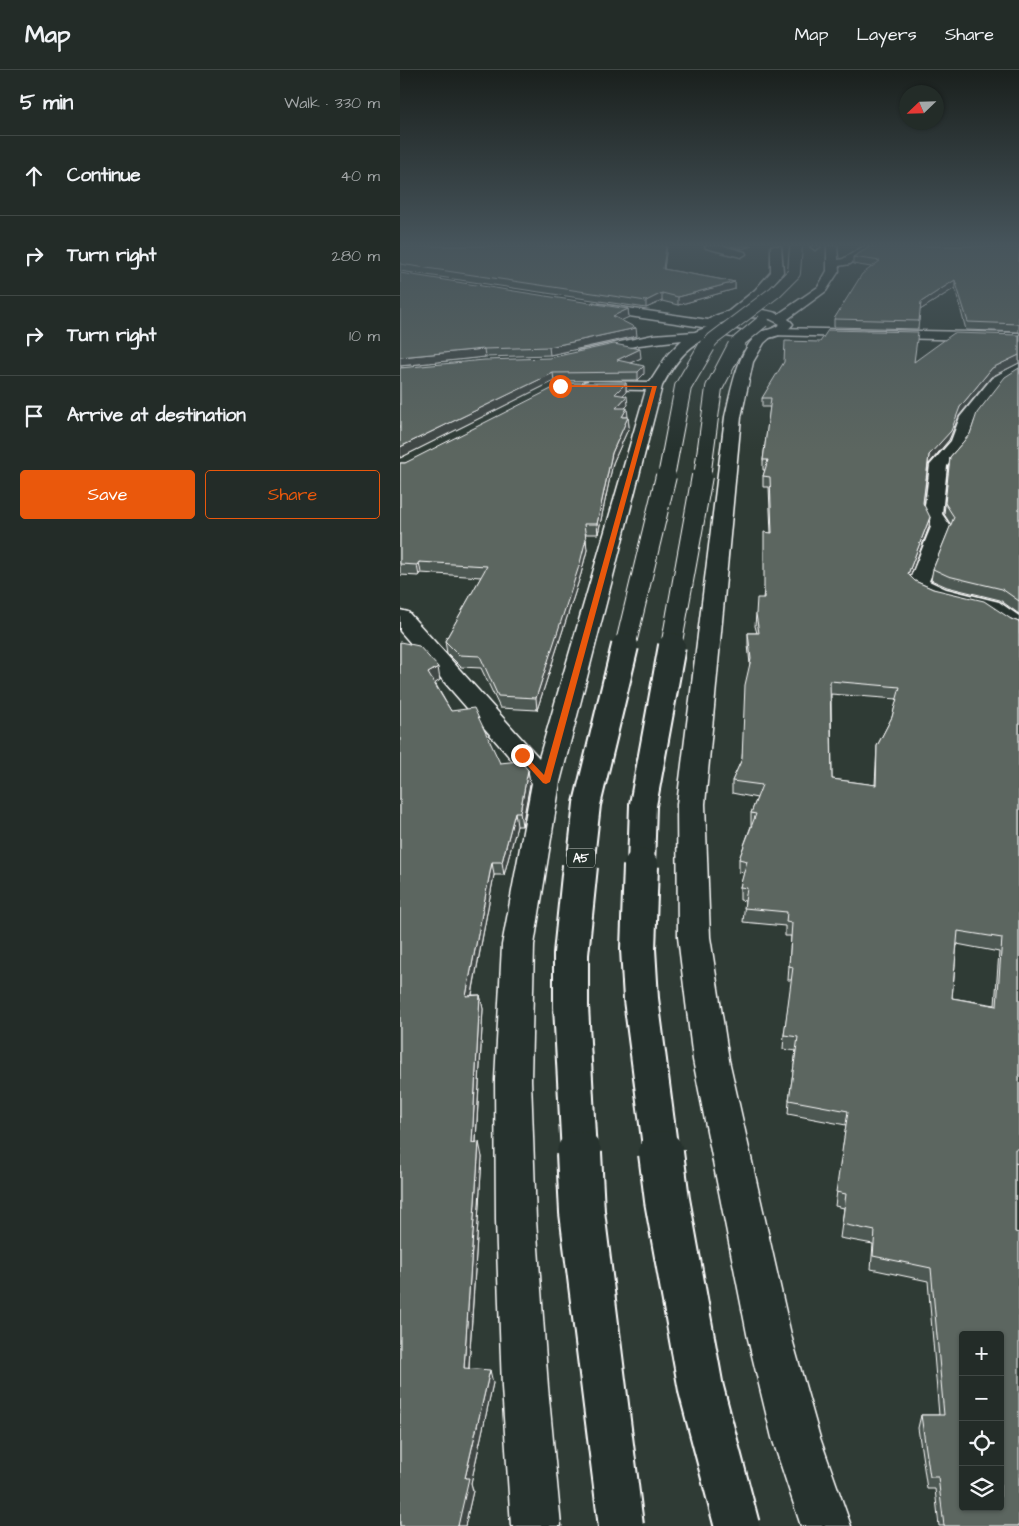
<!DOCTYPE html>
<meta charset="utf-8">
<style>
:root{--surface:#232c28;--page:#2b3430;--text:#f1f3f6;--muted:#a3a7a8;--line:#404845;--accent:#ea580c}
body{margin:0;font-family:"Architects Daughter",sans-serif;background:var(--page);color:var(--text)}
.controls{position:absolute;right:15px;bottom:15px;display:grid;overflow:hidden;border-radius:5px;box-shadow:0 1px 4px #0004}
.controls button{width:45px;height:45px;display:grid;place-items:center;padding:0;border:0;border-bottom:1px solid var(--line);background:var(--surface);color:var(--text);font:25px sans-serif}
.compass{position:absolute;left:499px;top:15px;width:45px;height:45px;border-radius:50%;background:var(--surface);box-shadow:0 1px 4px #0004;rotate:247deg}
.stop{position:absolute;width:15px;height:15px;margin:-11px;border:4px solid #ea580c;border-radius:50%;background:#fff}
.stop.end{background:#ea580c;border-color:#fff;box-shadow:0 1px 5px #0008}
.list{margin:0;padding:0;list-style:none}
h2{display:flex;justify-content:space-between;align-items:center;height:65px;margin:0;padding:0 20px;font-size:21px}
h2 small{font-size:16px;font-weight:400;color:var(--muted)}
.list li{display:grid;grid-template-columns:32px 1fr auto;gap:15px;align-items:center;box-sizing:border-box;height:80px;padding:0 20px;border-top:1px solid var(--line)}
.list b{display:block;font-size:19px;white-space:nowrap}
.list em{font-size:16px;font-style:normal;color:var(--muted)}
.actions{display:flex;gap:10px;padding:15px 20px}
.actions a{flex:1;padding:11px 0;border:1px solid var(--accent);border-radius:5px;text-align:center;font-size:18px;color:var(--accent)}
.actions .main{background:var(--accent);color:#fff}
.icon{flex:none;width:28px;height:28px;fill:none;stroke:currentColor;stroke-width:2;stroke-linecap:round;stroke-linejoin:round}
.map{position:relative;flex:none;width:619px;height:1456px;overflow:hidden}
header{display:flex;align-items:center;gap:30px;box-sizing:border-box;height:70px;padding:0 25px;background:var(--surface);border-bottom:1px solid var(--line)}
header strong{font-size:24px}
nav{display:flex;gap:28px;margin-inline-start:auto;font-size:18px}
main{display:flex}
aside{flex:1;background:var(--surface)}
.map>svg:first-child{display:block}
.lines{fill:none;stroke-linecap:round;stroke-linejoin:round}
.minor-casing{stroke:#fff;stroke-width:3}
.major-casing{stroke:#fff;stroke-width:3}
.highway-casing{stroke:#fff;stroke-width:3}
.minor{fill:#26332d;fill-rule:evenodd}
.major{fill:#26332d;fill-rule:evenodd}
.highway{fill:#26332d;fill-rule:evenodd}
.highway-bridge-far5-casing{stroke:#fff;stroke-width:14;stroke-linecap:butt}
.highway-bridge-far4-casing{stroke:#fff;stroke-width:18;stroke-linecap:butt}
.highway-bridge-far3-casing{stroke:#fff;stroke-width:22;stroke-linecap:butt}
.highway-bridge-far2-casing{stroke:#fff;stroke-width:30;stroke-linecap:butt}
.highway-bridge-far1-casing{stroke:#fff;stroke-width:38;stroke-linecap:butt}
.highway-bridge-casing{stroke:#fff;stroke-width:48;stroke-linecap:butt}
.highway-bridge-far5{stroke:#26332d;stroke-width:12}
.highway-bridge-far4{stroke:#26332d;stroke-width:16}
.highway-bridge-far3{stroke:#26332d;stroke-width:20}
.highway-bridge-far2{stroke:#26332d;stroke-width:26}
.highway-bridge-far1{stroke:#26332d;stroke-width:34}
.highway-bridge{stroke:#26332d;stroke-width:44}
.wall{fill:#4e5853;stroke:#fff;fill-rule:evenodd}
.shaded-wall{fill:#404744;stroke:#fff}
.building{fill:#5b6661;stroke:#fff;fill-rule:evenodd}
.route{fill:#ea580c}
.labels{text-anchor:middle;stroke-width:4.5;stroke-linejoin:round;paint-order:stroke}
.shield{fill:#26332d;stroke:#bec2c0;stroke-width:1}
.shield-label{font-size:12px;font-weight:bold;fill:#fff}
</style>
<header>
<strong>Map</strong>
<nav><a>Map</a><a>Layers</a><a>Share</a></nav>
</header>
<main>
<aside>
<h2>5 min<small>Walk · 330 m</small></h2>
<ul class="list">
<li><svg class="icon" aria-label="ahead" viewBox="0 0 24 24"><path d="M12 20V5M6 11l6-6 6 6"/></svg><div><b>Continue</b></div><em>40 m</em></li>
<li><svg class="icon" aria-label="right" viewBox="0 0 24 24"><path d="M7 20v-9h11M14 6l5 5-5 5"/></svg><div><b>Turn right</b></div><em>280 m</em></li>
<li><svg class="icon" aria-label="right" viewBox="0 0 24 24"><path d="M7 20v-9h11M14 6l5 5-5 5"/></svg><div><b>Turn right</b></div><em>10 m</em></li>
<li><svg class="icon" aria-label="arrive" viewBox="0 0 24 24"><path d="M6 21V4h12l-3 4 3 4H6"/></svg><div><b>Arrive at destination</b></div></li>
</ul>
<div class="actions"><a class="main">Save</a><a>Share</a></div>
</aside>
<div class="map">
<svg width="619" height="1456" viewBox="0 0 619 1456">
<rect width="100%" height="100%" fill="#2f3b35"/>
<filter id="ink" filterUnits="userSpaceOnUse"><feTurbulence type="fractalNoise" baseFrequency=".02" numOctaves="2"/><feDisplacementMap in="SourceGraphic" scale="10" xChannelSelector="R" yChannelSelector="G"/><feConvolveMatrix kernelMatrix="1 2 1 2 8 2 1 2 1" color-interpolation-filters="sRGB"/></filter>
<g filter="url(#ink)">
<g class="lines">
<g class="minor-casing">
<g id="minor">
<path d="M305,176H323L345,182L346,184L341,187L306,178Z"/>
<path d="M464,176H477L450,194L433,197L428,194L429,192L443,189Z"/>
<path d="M315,254L321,258L320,261C289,274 278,287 262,316L160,712L134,875L131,1010L136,1150L148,1317L161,1456H111L102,1317L96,1150L95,1010L102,875L132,713L0,561V540L8,542L139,688L246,320L189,319L184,318L182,315L184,312L189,311L250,312L268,284L282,270L239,275L183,288L176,284L178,281L253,265L295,262Z"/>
<path d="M367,260L374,264L364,273L353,292L341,347L305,734L310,867L329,990L392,1269L420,1368L451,1456H401L372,1368L348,1269L293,990L278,867L277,734L325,347C331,324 339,267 367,260Z"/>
<path d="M619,293V303L602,314L574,351L567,372L547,396L542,444L551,457L529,511L546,519L599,532L619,546V563C605,559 596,547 583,541C562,533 521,533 508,514L531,457L524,444L530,395L551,371L560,347L592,308Z"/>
</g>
</g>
<g class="major-casing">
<g id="major">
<path d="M371,176H381L383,202C374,214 344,250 329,247L327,244L329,241L355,220L371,202Z"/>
<path d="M427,176H437L439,201L426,221L385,251H377L375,248L377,245L418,217L427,201Z"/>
<path d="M375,258L619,263V271L370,265L368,262Z"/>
</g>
</g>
<g class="highway-casing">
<g id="highway">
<path d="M410,176H420V177L415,180Z"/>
<path d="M193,233L308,250C327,236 378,234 393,254C377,276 330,272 309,258L189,240L187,237ZM351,247L370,249L380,254C365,266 334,263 319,254L331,249Z"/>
</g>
</g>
<use href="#minor" class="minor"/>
<use href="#major" class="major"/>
<use href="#highway" class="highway"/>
<g class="highway-bridge-far5-casing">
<g id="highway-bridge-far5">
<path d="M306,277L313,269L375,222L394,203L396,176"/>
<path d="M335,277L339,271L363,251"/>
</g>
</g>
<g class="highway-bridge-far4-casing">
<g id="highway-bridge-far4">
<path d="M266,407L283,317L307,276"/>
<path d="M302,407L314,318L336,276"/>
</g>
</g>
<g class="highway-bridge-far3-casing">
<g id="highway-bridge-far3">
<path d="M225,577L266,406"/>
<path d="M271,577L302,406"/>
</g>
</g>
<g class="highway-bridge-far2-casing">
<g id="highway-bridge-far2">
<path d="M180,797L187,734L225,576"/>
<path d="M241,797L243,735L272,576"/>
</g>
</g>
<g class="highway-bridge-far1-casing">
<g id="highway-bridge-far1">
<path d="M241,796L238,879L241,929L261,1084"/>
<path d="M179,1084L171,936V884L180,796"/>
</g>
</g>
<g class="highway-bridge-casing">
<g id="highway-bridge">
<path d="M179,1083L182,1142L221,1456"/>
<path d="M261,1083L267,1130L301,1319L337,1456"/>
</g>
</g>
<use href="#highway-bridge-far5" class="highway-bridge-far5"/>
<use href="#highway-bridge-far4" class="highway-bridge-far4"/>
<use href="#highway-bridge-far3" class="highway-bridge-far3"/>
<use href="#highway-bridge-far2" class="highway-bridge-far2"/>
<use href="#highway-bridge-far1" class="highway-bridge-far1"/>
<use href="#highway-bridge" class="highway-bridge"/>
</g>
<g class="wall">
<path d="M0,176H267L264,199L335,212V219L278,235L262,231L246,238L0,201Z"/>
<path d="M331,176H352L341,179Z"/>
<path d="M619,176V262L566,260L555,218L520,240L518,259L434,257V249L471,197L453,194V187Z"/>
<path d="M228,239L229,247L221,250L237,266L150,285L85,287L0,296Z"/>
<path d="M619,265V293L591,307L559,346L549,370L528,395L523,433L529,457L510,506L515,511L533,519L619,552V1094L615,1093V1162L619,1456H539L535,1419H527L518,1358L521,1345H539L528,1211L471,1199L473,1174L440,1168L444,1138L435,1136L446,1055L388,1044L389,1030L396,981L383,979L384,965L392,910H388L391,866H385V856L343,852L345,831L340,830V817L344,803L339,802V789L351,756V743L357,728L332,723V711L342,689L350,594L348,575V563H357L355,556L356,544L363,528L371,463L369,417H363V406L365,400H363V390L370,337H362V328L514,292ZM431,624L497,629L492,647L477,676L475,715L432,709ZM557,874L599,882L595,935L552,928Z"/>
<path d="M241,288L230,293L244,304L238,310L154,311L0,388V298Z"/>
<path d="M619,298V544L600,530L547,517L531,510L533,499L551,455L544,444L550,387L570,364Z"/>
<path d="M226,313V322L223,325L228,335L224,338L228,347L229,357L213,393L198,464H185L187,480L181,504L137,640L100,638L81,598L61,597L47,583L45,571L81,507L21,503L19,506L0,505V393H5Z"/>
<path d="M0,572L40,610L35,613L51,641L100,693L128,700L130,714L122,756H117L104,805H94L72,925H80L83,939L76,1073L82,1087L69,1298L93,1313L71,1413L73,1421L65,1456H0Z"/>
</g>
<g class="shaded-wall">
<path d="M266,176H267L263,206V199Z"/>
<path d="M341,176H352L341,179Z"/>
<path d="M555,210V218L520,240L521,232Z"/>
<path d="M335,212V219L278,235V227Z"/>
<path d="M262,223V231L246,238V231Z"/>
<path d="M228,239L229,247L214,254L213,246Z"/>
<path d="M236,258L237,266L150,285L149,277Z"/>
<path d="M84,279L85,287L0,296V287Z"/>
<path d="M240,279L241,288L217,299V290Z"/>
<path d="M619,285V293L591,307L559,346L549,370L528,395L529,385L560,337L592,298Z"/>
<path d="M244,296V304L238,310V302Z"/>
<path d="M153,303L154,311L0,388V377Z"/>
<path d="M226,313V322L215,334V324Z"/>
<path d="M227,326L228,335L216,347V338Z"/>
<path d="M227,338L228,347H222Z"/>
<path d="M228,347L229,357L213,393L198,464L197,454L212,383Z"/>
<path d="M530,447L529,457L507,515L508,504Z"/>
<path d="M186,469L187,480L181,504L137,640L136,628Z"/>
<path d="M19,492L21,503L19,506L17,495Z"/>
<path d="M38,597L40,610L31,616L28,603Z"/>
<path d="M128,700L130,714L122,756L120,742Z"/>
<path d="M115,742L117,756L104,805L102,792Z"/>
<path d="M92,792L94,805L69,940L66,926Z"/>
<path d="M80,925L83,939L75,1087L72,1073Z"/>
<path d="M79,1072L82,1087L68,1311L64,1298Z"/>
<path d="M90,1300L93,1313L71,1413L73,1421L65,1456H58L65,1408Z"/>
</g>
<g class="building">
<path d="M0,176H266L263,199L335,212L278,227L262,223L246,231L0,194Z"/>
<path d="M471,176H619V254L568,252L555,210L521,232L519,251L434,249L462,204L480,191L453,187Z"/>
<path d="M0,203L228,239L213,246L236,258L149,277L84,279L0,287Z"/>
<path d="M428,260L518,262L514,292L554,263L619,265V285L592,298L560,337L551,361L529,385L523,433L530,447L508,504L515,511L533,519L584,531L611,549L619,552V1079H615V1162L619,1163V1456H544L538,1407H530L521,1345H544L531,1198L473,1186L475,1161L442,1154L446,1124L436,1122L448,1041L389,1030L398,967L384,965L393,897L389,896L392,853L386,852L387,842L344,838L347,818L340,817L347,791L339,789L356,744L351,743L362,715L332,711L342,689L345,615L351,589L348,563H359L356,544L357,528H364V462L372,463L370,407L363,406L368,390H363L371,328H362L384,292L385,271L420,272ZM430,611L500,617L492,647L477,676L476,715L432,709ZM558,861L602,868L597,936L552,928ZM563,1265H600V1437H563Z"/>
<path d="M214,274L240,279L217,290L244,296L238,302L153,303L0,377V298L84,290L149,288Z"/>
<path d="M619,298V531L602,519L548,506L533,499L554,447L545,433L550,387L570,364L577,343L605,307Z"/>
<path d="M163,313H226L215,324L227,326L216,338H227L222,347H228L212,383L197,454H184L186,469L180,493L136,628L98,626L80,586L59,585L45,571L87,496L19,492L17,495L0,494V393H5Z"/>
<path d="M0,572L19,576L38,597L28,603L51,641L74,638L100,693L120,691L128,700L120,742H115L102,792H92L66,926L80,925L72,1073L79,1072L64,1298L90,1300L65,1408H69L58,1456H0Z"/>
</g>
</g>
<linearGradient id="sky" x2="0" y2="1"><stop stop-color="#1a201d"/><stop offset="0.46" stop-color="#47555c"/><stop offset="1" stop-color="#47555c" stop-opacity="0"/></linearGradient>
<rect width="619" height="380" fill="url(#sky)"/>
<path class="route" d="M158,315L257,316L150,712L146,714L143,713L118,685L124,684L144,705L252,317H160Z"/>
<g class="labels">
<rect class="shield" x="167" y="778.5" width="28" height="19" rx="4"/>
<g class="shield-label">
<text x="181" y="792">A5</text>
</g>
</g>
</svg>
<div class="controls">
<button>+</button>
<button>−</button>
<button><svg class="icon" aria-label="locate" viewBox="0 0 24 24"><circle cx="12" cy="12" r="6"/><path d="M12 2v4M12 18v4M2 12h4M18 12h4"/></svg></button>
<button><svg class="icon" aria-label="layers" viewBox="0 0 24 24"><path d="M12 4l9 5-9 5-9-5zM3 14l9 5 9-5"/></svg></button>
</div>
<svg class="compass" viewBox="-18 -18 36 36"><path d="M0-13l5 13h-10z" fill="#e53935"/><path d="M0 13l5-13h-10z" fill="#a3a7a8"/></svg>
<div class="stop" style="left:160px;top:316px"></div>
<div class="stop end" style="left:122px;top:685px"></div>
</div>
</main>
